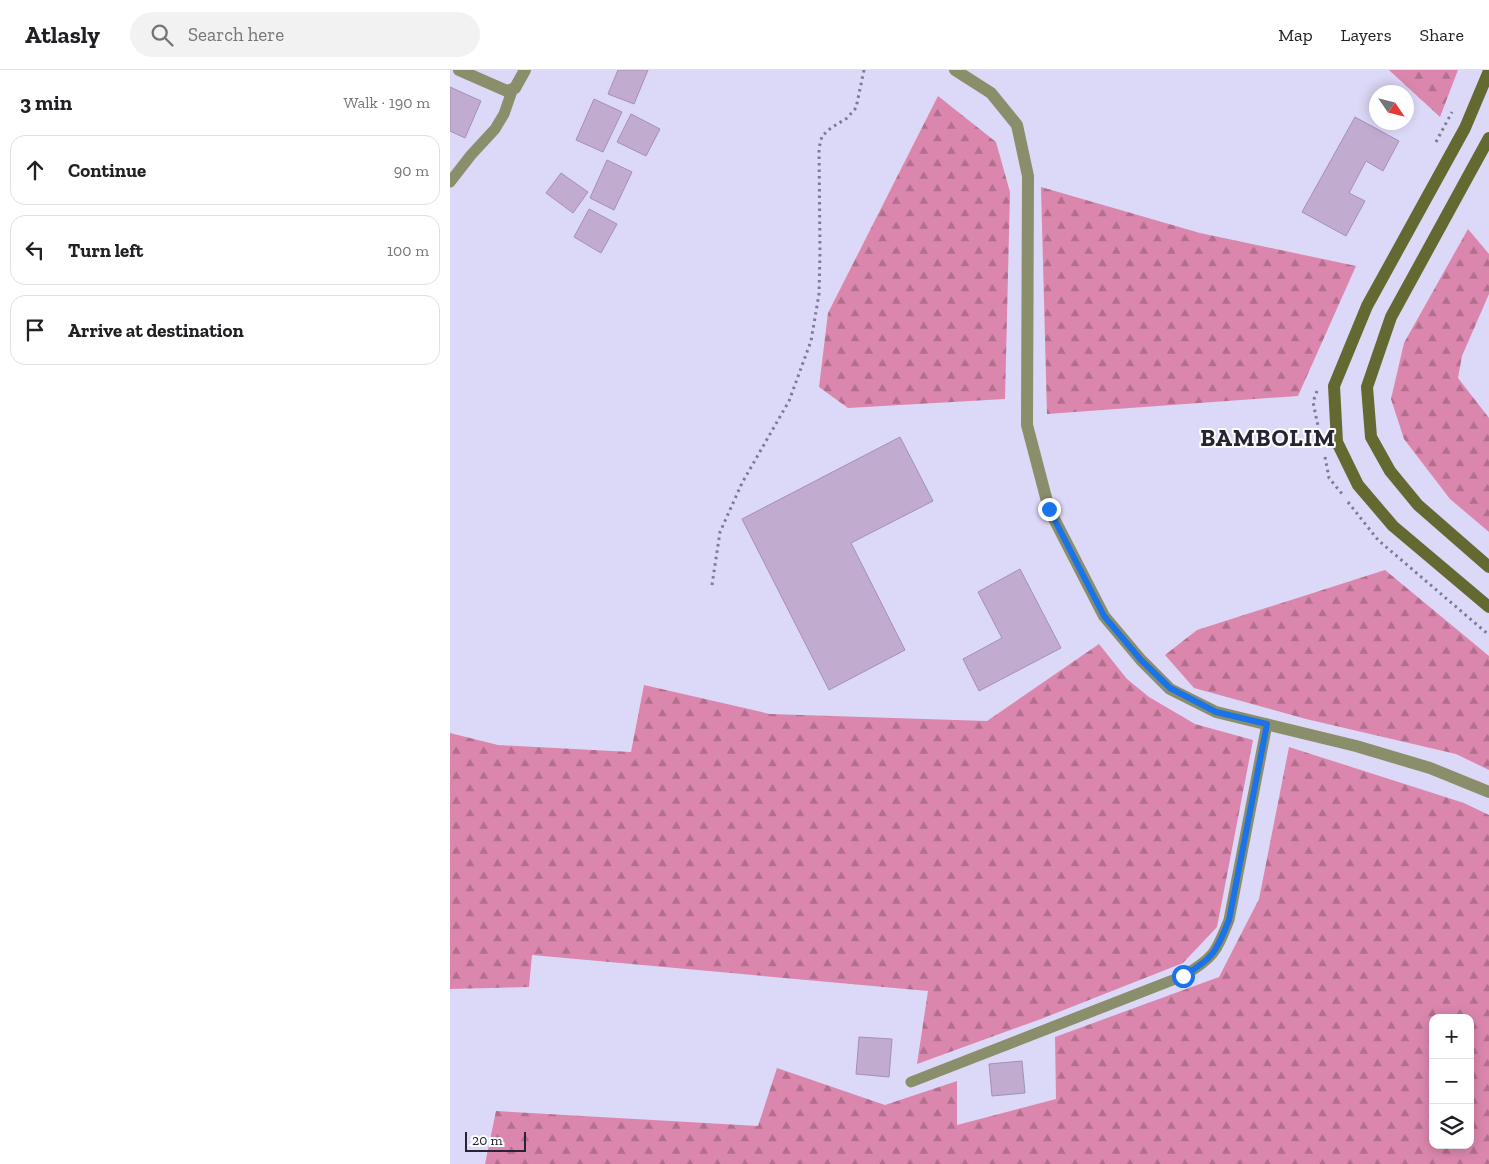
<!DOCTYPE html>
<meta charset="utf-8">
<style>
:root{--surface:#fff;--page:#f2f2f2;--text:#202124;--muted:#757577;--line:#e0e0e0}
body{margin:0;font-family:"Zilla Slab",serif;background:var(--page);color:var(--text)}
.controls{position:absolute;right:15px;bottom:15px;display:grid;overflow:hidden;border-radius:10px;box-shadow:0 2px 12px #0003}
.controls button{width:45px;height:45px;display:grid;place-items:center;padding:0;border:0;border-bottom:1px solid var(--line);background:var(--surface);color:var(--text);font:25px sans-serif}
.compass{position:absolute;left:919px;top:15px;width:45px;height:45px;border-radius:50%;background:var(--surface);box-shadow:0 2px 12px #0003;rotate:125deg}
.scale{position:absolute;left:15px;bottom:12px;width:61px;box-sizing:border-box;padding-left:5px;border:2px solid #262332;border-top:0;font-size:14px;line-height:18px;white-space:nowrap;color:#262332;-webkit-text-stroke:4px #fdfdfd;paint-order:stroke}
.stop{position:absolute;width:15px;height:15px;margin:-11px;border:4px solid #1a73e8;border-radius:50%;background:#fff}
.stop.end{background:#1a73e8;border-color:#fff;box-shadow:0 1px 5px #0008}
.list{margin:0;padding:0;list-style:none}
h2{display:flex;justify-content:space-between;align-items:center;height:65px;margin:0;padding:0 20px;font-size:21px}
h2 small{font-size:16px;font-weight:400;color:var(--muted)}
.list li{display:grid;grid-template-columns:32px 1fr auto;gap:15px;align-items:center;box-sizing:border-box;height:70px;margin:0 10px 10px;padding:0 10px;border:1px solid var(--line);border-radius:15px}
.list b{display:block;font-size:19px;white-space:nowrap}
.list em{font-size:16px;font-style:normal;color:var(--muted)}
.icon{flex:none;width:28px;height:28px;fill:none;stroke:currentColor;stroke-width:2;stroke-linecap:round;stroke-linejoin:round}
.map{position:relative;flex:none;width:1039px;height:1094px;overflow:hidden}
header{display:flex;align-items:center;gap:30px;box-sizing:border-box;height:70px;padding:0 25px;background:var(--surface);border-bottom:1px solid var(--line)}
header strong{font-size:24px}
nav{display:flex;gap:28px;margin-inline-start:auto;font-size:18px}
.search{width:350px;height:45px;background:var(--page);display:flex;align-items:center;gap:12px;box-sizing:border-box;padding:0 18px;border-radius:28px;color:var(--muted);font-size:19px}
main{display:flex}
aside{flex:1;background:var(--surface)}
.map>svg:first-child{display:block}
.forest{fill:url(#forest-firs);fill-rule:evenodd}
.building{fill:#c1acd0;stroke:#a590b3}
.lines{fill:none;stroke-linecap:round;stroke-linejoin:round}
.path{stroke:#7d7a91;stroke-width:3;stroke-dasharray:2.5 4;stroke-linecap:butt}
.service{stroke:#8b8e6a;stroke-width:11}
.minor{stroke:#8b8e6a;stroke-width:12}
.tertiary{stroke:#8b8e6a;stroke-width:12}
.secondary{stroke:#646831;stroke-width:12}
.route{stroke:#1a73e8;stroke-width:6}
.labels{text-anchor:middle;stroke-width:4;stroke-linejoin:round;paint-order:stroke}
.district-label{font-size:24px;font-weight:bold;letter-spacing:1px;fill:#262332;stroke:#fdfdfd}
</style>
<header>
<strong>Atlasly</strong>
<div class="search"><svg class="icon" aria-label="search" viewBox="0 0 24 24"><circle cx="10" cy="10" r="6"/><path d="M15 15l6 6"/></svg>Search here</div>
<nav><a>Map</a><a>Layers</a><a>Share</a></nav>
</header>
<main>
<aside>
<h2>3 min<small>Walk · 190 m</small></h2>
<ul class="list">
<li><svg class="icon" aria-label="ahead" viewBox="0 0 24 24"><path d="M12 20V5M6 11l6-6 6 6"/></svg><div><b>Continue</b></div><em>90 m</em></li>
<li><svg class="icon" aria-label="left" viewBox="0 0 24 24"><path d="M17 20v-9H6M10 6l-5 5 5 5"/></svg><div><b>Turn left</b></div><em>100 m</em></li>
<li><svg class="icon" aria-label="arrive" viewBox="0 0 24 24"><path d="M6 21V4h12l-3 4 3 4H6"/></svg><div><b>Arrive at destination</b></div></li>
</ul>
</aside>
<div class="map">
<svg width="1039" height="1094" viewBox="0 0 1039 1094">
<defs>
<pattern id="forest-firs" width="22" height="20" patternUnits="userSpaceOnUse" patternTransform="scale(1.25)"><rect width="22" height="20" fill="#db87ad"/><path d="M5 1l3.5 6h-7zM16 11l3.5 6h-7z" fill="#b16e8d"/></pattern>
</defs>
<rect width="100%" height="100%" fill="#dcd8f8"/>
<g class="forest">
<path d="M939,0H1008L990,47Z"/>
<path d="M488,26L546,72L560,122L555,329L398,338L369,317L378,243Z"/>
<path d="M591,117L750,163L906,196L848,326L597,344Z"/>
<path d="M1018,159L1039,184V224L1012,286L1008,308L1039,348V462L1000,429L954,369L941,329L954,273Z"/>
<path d="M935,500L1039,586V700L1006,684L856,649L744,618L715,585L747,560Z"/>
<path d="M649,574L677,609L699,627L745,654L803,670L767,857L733,893L591,949L467,994L478,921L82,885L79,917L0,919V663L48,675L181,682L194,615L320,644L537,651Z"/>
<path d="M839,677L1014,733L1039,745V1094H35L46,1041L308,1056L327,998L435,1035L507,1011V1055L606,1029L605,967L769,907L809,829ZM983,948H1020V1075H983Z"/>
</g>
<g class="building">
<path d="M168,0H198L184,34L158,24Z"/>
<path d="M0,17L31,31L15,68L0,61Z"/>
<path d="M144,29L172,42L153,82L126,70Z"/>
<path d="M181,44L210,59L196,86L167,72Z"/>
<path d="M905,47L949,71L933,101L916,91L899,123L915,131L896,166L852,142Z"/>
<path d="M157,90L182,102L164,140L140,128Z"/>
<path d="M111,103L138,122L123,143L96,123Z"/>
<path d="M139,139L167,154L151,183L124,167Z"/>
<path d="M450,367L483,431L401,473L455,580L379,620L292,449Z"/>
<path d="M570,499L611,578L529,621L513,589L552,568L528,522Z"/>
<path d="M409,967L442,969L439,1007L406,1004Z"/>
<path d="M572,991L575,1023L542,1026L539,994Z"/>
</g>
<g class="lines">
<g class="path">
<path d="M986,72L1002,42"/>
<path d="M867,321L863,332L868,356"/>
<path d="M875,387L879,408L893,425"/>
<path d="M898,432L928,470L1039,565"/>
<path d="M262,515L270,462L292,413L339,331L361,271L369,224L370,182L369,78L372,66L381,58L397,48L406,38L414,0"/>
</g>
<g class="service">
<path d="M0,112L21,85L45,59L54,44L62,21"/>
<path d="M461,1012L733,906C764,888 766,882 779,850L817,654"/>
</g>
<path class="minor" d="M9,0L57,21L65,18L75,0"/>
<path class="tertiary" d="M505,0L541,23L567,55L578,106L577,355L599,439L654,546L691,590L720,619L766,642L906,676L980,698L1039,722"/>
<g class="secondary">
<path d="M1039,1L1015,58L917,236L884,316L887,372L908,415L943,456L1039,537"/>
<path d="M1039,68L941,247L917,317L921,367L940,401L968,435L1039,497"/>
</g>
</g>
<g class="lines">
<path class="route" d="M599,439L654,546L691,590L720,618L766,642L817,654L779,850C766,882 764,888 733,906"/>
</g>
<g class="labels">
<g class="district-label">
<text x="818" y="376">BAMBOLIM</text>
</g>
</g>
</svg>
<div class="controls">
<button>+</button>
<button>−</button>
<button><svg class="icon" aria-label="layers" viewBox="0 0 24 24"><path d="M12 4l9 5-9 5-9-5zM3 14l9 5 9-5"/></svg></button>
</div>
<svg class="compass" viewBox="-18 -18 36 36"><path d="M0-13l5 13h-10z" fill="#e53935"/><path d="M0 13l5-13h-10z" fill="#757577"/></svg>
<div class="scale">20 m</div>
<div class="stop" style="left:733px;top:906px"></div>
<div class="stop end" style="left:599px;top:439px"></div>
</div>
</main>
